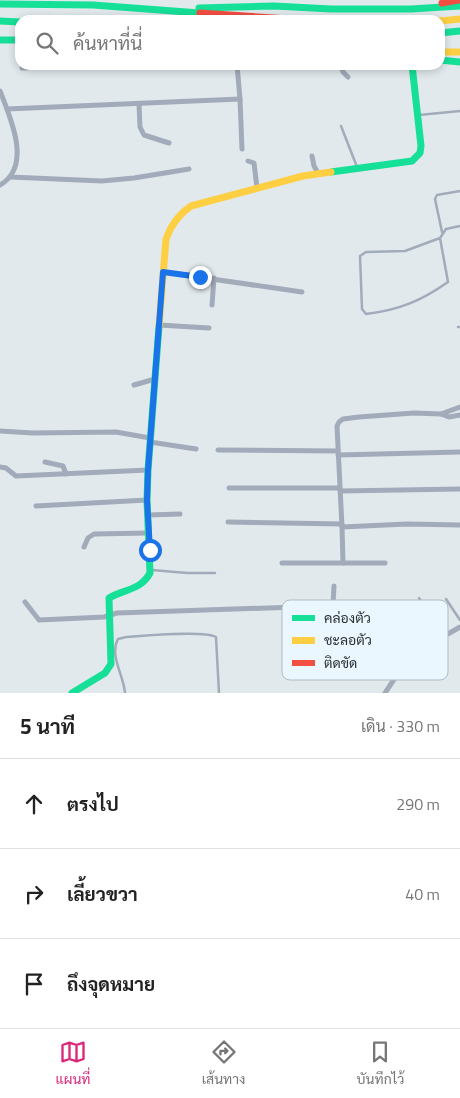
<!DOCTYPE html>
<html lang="th">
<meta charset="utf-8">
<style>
:root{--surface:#fff;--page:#f2f2f2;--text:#222;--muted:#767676;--line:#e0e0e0;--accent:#db2777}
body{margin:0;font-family:"Titillium Web",Sarabun,sans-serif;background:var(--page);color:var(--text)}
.stop{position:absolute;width:15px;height:15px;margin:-11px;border:4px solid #1a73e8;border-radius:50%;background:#fff}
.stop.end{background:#1a73e8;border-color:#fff;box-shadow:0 1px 5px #0008}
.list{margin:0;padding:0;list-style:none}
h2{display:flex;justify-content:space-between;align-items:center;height:65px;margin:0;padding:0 20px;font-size:21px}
h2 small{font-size:16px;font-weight:400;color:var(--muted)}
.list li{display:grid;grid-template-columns:32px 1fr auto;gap:15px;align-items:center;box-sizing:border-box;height:90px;padding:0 20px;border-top:1px solid var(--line)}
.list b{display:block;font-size:19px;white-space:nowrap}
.list em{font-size:16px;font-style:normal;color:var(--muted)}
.icon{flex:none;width:28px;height:28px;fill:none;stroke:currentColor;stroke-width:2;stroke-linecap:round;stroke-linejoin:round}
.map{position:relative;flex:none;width:460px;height:693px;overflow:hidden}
.search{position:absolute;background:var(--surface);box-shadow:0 2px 8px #0003;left:15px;right:15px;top:15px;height:55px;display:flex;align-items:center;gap:12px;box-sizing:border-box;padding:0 18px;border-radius:15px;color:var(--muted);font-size:19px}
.sheet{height:335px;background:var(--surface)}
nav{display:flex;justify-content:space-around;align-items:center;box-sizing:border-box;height:70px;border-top:1px solid var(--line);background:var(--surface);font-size:14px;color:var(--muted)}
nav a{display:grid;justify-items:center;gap:2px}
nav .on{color:var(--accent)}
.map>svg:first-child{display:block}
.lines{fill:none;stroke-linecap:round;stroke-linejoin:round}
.lane{stroke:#a2abba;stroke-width:2.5}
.street{stroke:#a2abba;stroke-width:5}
.fast{stroke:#16e098;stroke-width:7}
.slow{stroke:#ffcf43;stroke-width:7}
.jam{stroke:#f24e42;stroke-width:7}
.route{stroke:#1a73e8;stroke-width:6}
.key{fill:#ebf7fe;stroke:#b1bbc1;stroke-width:1}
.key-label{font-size:14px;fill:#2a3034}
</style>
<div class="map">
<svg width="460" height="693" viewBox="0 0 460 693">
<rect width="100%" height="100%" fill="#e1e9ed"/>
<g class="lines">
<g class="lane">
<path d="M287,67L305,65"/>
<path d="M419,115L460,111"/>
<path d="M341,126L357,167"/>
<path d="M442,232L435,199L437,195L460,191"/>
<path d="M440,238L448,282C421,301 399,310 366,314L362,309L360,256L366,252L405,251L440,238L446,229L460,226"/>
<path d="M458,327H460"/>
<path d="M152,570L187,573H215"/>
<path d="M419,598L426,611L447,633"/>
<path d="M446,599L460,620"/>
<path d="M417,636L436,621"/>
<path d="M125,693C124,676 109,655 118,639L126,637C143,636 204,630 216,637L219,693"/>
</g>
<g class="street">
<path d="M237,65L240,99"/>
<path d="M341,65L343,72L348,77"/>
<path d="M22,68L40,67L51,65"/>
<path d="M0,91C10,117 33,166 0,185"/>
<path d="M139,104L140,127L144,135L169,143"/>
<path d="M7,109L240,99L242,149"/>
<path d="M312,156L314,166L318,173"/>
<path d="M248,161L254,163L257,188"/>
<path d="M10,177L102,181L134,178L189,169"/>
<path d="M163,272L302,292"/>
<path d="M212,305L214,278"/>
<path d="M159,325L209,328"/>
<path d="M134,385L155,379"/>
<path d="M441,414L460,407"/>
<path d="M460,415L449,417L441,414L414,413L359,417L343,419L339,422L337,426L342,527L407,524L460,525"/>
<path d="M0,431L33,433L116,432L150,438"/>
<path d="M150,442L196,449"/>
<path d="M218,450L338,451"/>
<path d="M338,455L460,452"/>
<path d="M45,462L63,466L66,474"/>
<path d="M0,467L6,468L16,476L148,470"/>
<path d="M229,488H339"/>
<path d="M340,491L460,489"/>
<path d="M36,506L147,500"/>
<path d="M148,515L180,514"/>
<path d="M228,522L342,524"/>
<path d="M84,547L88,538L94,534L149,533"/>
<path d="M282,563H343L342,527"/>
<path d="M343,563H385"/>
<path d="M25,602L39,620L104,617L117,613L327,606L333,604L334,586"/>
<path d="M385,693L407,660L418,651L460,627"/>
</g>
<g class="fast">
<path d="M0,4L93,5L200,13"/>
<path d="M199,8L274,6L331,9H411L460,6"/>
<path d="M0,21L20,22"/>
<path d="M440,33L460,31"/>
<path d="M0,40H20"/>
<path d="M440,60L460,62"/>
<path d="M331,172L412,161L420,153L421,146L412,65"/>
<path d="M72,693L105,673L111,664L109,598C125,589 141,590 150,573L147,500L148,470L159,326"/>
</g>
<g class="slow">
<path d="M440,21L460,19"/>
<path d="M440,52H460"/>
<path d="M159,326L166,239C171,225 179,214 191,206L303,176L331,172"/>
</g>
<g class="jam">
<path d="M442,3L458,0"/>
<path d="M200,13L303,20"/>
</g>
</g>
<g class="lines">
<path class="route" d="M150,550L147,500L148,470L163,272L200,277"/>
</g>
<rect x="282" y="600" width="166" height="80" rx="8" class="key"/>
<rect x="292" y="615" width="23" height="6" fill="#16e098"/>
<rect x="292" y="637" width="23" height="7" fill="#ffcf43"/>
<rect x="292" y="660" width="23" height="6" fill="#f24e42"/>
<g class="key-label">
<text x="324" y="623">คล่องตัว</text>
<text x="324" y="645">ชะลอตัว</text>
<text x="324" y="668">ติดขัด</text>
</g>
</svg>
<div class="stop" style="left:150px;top:550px"></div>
<div class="stop end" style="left:200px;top:277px"></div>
<div class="search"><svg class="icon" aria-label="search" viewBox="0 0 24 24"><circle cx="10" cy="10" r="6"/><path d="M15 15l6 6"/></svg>ค้นหาที่นี่</div>
</div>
<section class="sheet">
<h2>5 นาที<small>เดิน · 330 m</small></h2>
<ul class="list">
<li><svg class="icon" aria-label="ahead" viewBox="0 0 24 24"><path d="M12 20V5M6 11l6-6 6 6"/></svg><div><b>ตรงไป</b></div><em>290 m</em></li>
<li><svg class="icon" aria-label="right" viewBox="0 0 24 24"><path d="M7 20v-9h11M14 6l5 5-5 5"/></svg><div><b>เลี้ยวขวา</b></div><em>40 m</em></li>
<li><svg class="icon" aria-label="arrive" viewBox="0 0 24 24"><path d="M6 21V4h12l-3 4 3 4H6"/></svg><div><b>ถึงจุดหมาย</b></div></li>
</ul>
</section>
<nav>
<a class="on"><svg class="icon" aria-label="map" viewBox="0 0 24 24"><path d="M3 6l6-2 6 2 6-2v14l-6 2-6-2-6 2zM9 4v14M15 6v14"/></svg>แผนที่</a>
<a><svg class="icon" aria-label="directions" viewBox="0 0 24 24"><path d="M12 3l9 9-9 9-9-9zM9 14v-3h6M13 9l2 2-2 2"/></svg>เส้นทาง</a>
<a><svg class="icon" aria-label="saved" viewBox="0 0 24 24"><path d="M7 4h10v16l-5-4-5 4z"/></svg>บันทึกไว้</a>
</nav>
